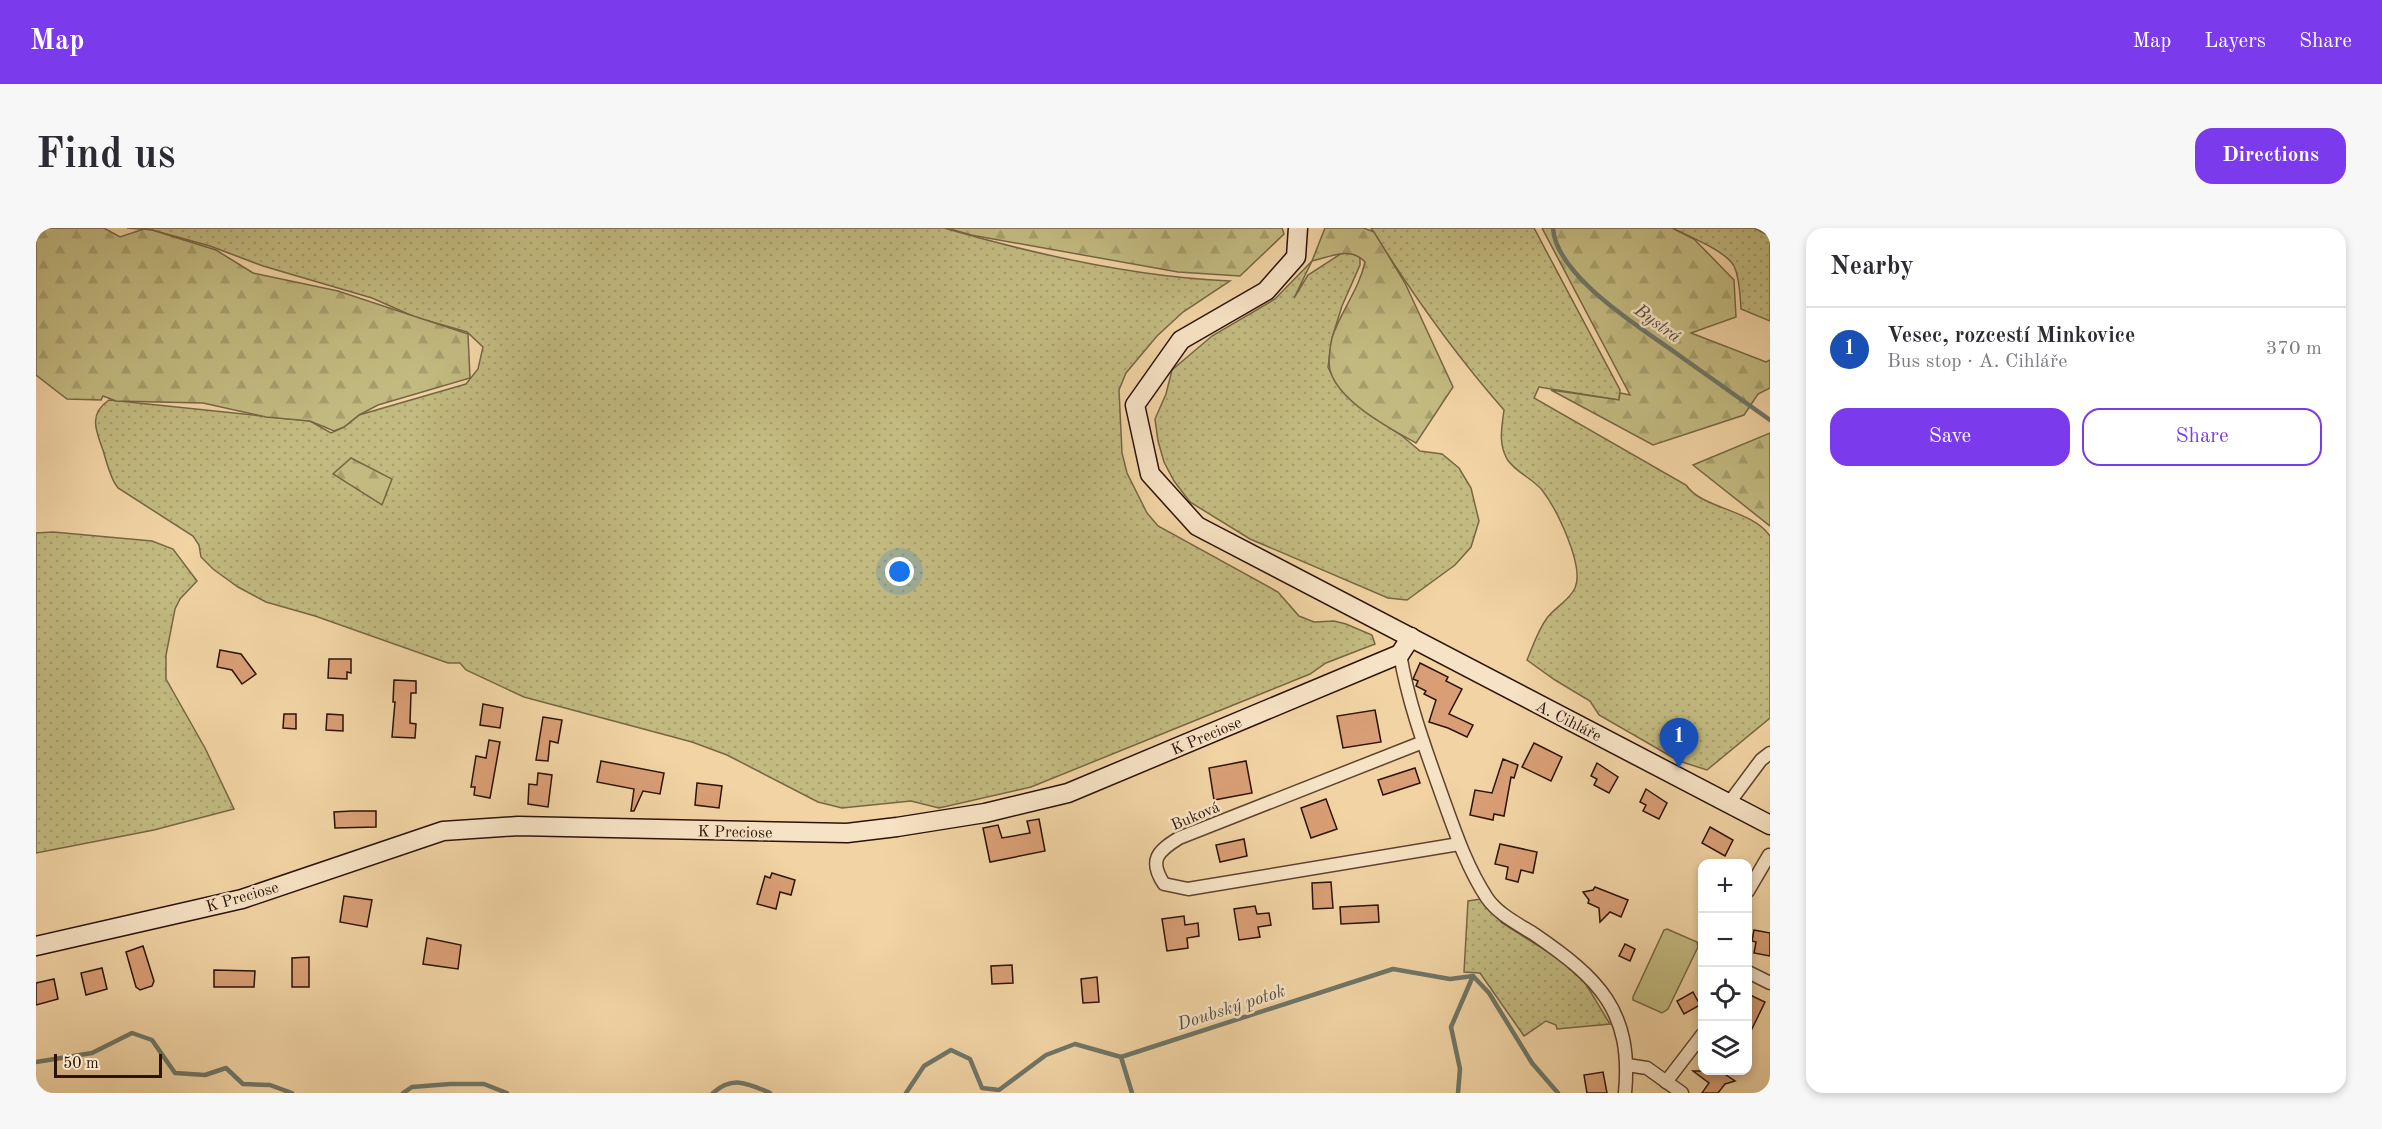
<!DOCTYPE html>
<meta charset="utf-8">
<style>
:root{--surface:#fff;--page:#f7f7f7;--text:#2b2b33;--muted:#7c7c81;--line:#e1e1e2;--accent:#7c3aed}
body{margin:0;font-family:"Old Standard TT",serif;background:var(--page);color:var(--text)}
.controls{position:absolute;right:18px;bottom:18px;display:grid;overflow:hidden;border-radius:12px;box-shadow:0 3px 9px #0003}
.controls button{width:54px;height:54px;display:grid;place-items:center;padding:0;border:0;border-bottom:2px solid var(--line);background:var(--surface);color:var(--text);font:30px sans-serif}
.scale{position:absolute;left:18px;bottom:15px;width:108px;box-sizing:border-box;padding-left:6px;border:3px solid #2c1308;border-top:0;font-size:16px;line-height:21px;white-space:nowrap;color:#2c1308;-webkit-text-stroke:4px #f6e2c4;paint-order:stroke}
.you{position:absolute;left:864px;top:344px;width:21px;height:21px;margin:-15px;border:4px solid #fff;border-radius:50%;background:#1a73e8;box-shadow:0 0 0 9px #1a73e833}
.badge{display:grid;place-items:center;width:39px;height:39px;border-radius:50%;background:var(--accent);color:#fff;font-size:20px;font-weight:700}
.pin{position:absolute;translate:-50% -50px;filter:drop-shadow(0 2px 3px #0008)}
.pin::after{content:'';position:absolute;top:32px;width:21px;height:18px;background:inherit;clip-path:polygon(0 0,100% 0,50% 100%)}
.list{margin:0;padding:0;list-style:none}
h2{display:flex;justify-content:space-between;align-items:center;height:78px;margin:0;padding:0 24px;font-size:26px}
h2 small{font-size:20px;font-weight:400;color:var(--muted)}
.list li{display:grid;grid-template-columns:39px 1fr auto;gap:18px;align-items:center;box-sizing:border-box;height:84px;padding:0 24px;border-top:2px solid var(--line)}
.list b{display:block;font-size:22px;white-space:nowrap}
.list p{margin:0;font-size:20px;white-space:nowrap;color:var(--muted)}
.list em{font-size:20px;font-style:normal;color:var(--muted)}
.actions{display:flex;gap:12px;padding:18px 24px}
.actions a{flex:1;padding:14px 0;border:2px solid var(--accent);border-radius:18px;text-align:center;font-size:21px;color:var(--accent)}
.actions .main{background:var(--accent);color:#fff}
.icon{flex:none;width:33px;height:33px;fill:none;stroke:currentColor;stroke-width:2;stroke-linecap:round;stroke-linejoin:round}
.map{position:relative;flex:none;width:1734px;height:865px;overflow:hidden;border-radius:18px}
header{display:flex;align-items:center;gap:36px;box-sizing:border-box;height:84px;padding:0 30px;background:var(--accent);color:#fff}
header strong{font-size:28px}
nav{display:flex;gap:33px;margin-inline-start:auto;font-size:21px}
.intro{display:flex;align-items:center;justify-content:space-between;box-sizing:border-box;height:144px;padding:0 36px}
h1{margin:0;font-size:42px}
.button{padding:15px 27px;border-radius:18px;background:var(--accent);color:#fff;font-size:21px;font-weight:700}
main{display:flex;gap:36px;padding:0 36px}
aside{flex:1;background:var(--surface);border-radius:18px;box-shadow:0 3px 9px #0003}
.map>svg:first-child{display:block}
.grass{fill:url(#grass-dots);stroke:#764;stroke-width:1.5}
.forest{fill:url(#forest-firs);stroke:#764;stroke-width:1.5}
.park{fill:#c2ba80;stroke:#764;stroke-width:1.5}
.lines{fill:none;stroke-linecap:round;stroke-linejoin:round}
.stream{stroke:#6f7667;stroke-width:4.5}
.building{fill:#d99e75;stroke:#2c1308;stroke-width:1.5}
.street-casing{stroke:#5d432f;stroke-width:15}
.secondary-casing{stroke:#2c1308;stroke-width:21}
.street{stroke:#f6e2c4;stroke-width:12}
.secondary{stroke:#f6e2c4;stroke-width:18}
.labels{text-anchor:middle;stroke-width:5;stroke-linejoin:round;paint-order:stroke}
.street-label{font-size:16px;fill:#2c1308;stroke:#f6e2c4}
.water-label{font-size:18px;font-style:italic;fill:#534d40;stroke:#f6e2c4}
</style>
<header>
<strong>Map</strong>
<nav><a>Map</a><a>Layers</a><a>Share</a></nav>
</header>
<div class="intro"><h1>Find us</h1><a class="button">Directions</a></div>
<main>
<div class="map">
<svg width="1734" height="865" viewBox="0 0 1734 865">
<defs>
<pattern id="grass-dots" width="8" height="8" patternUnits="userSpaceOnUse" patternTransform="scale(1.5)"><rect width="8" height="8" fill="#c2ba80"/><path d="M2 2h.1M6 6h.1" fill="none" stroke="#a79f6d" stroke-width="1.8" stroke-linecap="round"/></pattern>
<pattern id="forest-firs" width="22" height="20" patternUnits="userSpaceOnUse" patternTransform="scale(1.5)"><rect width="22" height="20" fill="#c2ba80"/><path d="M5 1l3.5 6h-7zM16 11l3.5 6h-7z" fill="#a79f6d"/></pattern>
</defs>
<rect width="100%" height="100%" fill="#f1d3a4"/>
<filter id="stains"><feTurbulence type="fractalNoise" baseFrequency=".00333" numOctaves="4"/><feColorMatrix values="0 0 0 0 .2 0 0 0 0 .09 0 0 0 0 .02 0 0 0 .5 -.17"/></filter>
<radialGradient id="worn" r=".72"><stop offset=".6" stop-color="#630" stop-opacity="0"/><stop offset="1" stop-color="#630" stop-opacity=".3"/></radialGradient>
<g class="grass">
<path d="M91,0H908C1001,27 1098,49 1194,53L1147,84L1121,108L1090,145L1083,162L1086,225L1091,245L1111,285L1122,298L1242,364L1263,388L1278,394L1298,393L1310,396L1336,407L1339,416L1290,435L1274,446L995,559L903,580L875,573L806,580L782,574L691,527L656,514L488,469L430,442L424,435H412L279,388L230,374L202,359L177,341L165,329L163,317L157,308L82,260L78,254C73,244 70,233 67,222C60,203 52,186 73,172L274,193L295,205L308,199L323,187L430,156L442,141L447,119L431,104L379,89L336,70L227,38L174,18L116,2Z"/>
<path d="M1335,0H1498L1584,162L1583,172L1503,159L1498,170L1650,257C1666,281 1715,281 1734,308V490L1671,542L1643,533L1563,487L1554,473L1519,452L1491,432C1497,418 1502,402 1511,390C1519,379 1533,373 1539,360C1549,338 1520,280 1506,262C1496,250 1479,244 1471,231C1462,215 1466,199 1468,182C1416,123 1376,66 1335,0Z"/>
<path d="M1636,0H1718L1734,8V93L1705,81C1704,68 1704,51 1698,38C1690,23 1652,8 1636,0Z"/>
<path d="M1306,25H1314L1324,29V37L1306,78L1296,110L1292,139L1300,155L1333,186L1365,207L1384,223L1406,226L1423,240L1435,260L1443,293L1435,319L1419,337L1371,372L1352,370L1214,311L1154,274L1138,253L1128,234L1122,213L1119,191L1130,166L1136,142L1176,108L1239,71L1276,33L1258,70L1272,47Z"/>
<path d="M17,304L116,313L137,321L161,353L144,371L139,381L130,427V451L169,520L198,581L118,602L0,625V305Z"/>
<path d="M1445,671L1466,695L1522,730L1548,753L1574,796L1521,801L1520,797L1510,793L1488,808L1444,745L1428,744L1432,673Z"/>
</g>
<g class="forest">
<path d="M0,0H68L84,9L108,1L116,2L180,22L217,45L302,63L432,106L434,150L342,177L323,187L308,199L298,203L274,193L230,189L167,175L80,173L67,168L65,172L31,171L0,147Z"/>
<path d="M911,0H1246L1248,6L1204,48L1142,44L935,7Z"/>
<path d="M1289,0H1328L1338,4L1369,55L1417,159L1380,215C1353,200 1302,173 1294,142C1292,134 1294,118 1296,110C1304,84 1323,62 1329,34C1315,18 1294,29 1276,33Z"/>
<path d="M1506,0H1636L1658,11L1698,52L1700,89L1655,105L1730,134L1734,132V160L1722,166L1708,187L1617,217L1515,162L1583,172L1584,165L1594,167Z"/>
<path d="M1734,205V298L1657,237Z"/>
<path d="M315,230L356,251L346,277L297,246Z"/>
</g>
<path class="park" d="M1631,701L1661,714L1662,719L1632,781L1626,785L1597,772V769L1628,702Z"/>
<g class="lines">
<g class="stream">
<path d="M1517,0C1520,49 1607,101 1644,128C1674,149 1704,171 1734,192"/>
<path d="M1085,829L1096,865"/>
<path d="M0,834L56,825L96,805L116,812L139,845L169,847L190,840L207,856L234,857L256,865"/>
<path d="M367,865L376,859L414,856H448L471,865"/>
<path d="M677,865C697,847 713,856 734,865"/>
<path d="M870,865L888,838L915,822L934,831L946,860L963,862L1010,827L1039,816L1085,829L1357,741L1414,751L1437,748L1453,765L1496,835L1522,865"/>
<path d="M1422,865L1424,841L1415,799L1437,748"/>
</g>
</g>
<g class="building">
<path d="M184,422L205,426L220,446L206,456L196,442L181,439Z"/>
<path d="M293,431H315V445L311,444V451L292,450Z"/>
<path d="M1384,435L1412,449L1410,453L1426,461L1413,486L1437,497L1431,509L1412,500L1393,494L1400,472L1388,466L1390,463L1380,458L1382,453L1377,451Z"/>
<path d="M358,452L380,453V465H375L374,495L380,496L379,510L356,509L359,474H357Z"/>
<path d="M447,476L467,480L464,500L444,497Z"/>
<path d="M1339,482L1345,514L1307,520L1301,488Z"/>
<path d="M248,486H260V501L247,500Z"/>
<path d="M291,486L307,487V503L290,502Z"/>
<path d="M507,489L526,492L522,515L514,513L512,533L500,532Z"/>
<path d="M453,512L464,514L454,570L438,567L439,559H435L440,528L450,530Z"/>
<path d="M1498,515L1526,529L1515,553L1486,539Z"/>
<path d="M1467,531L1482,537L1478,550L1475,549L1468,588L1458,586L1457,592L1434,587L1439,562L1456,565Z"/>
<path d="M565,533L628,545L624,566L607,563L598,583H595L598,561L561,554Z"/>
<path d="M1210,533L1216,565L1178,572L1173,540Z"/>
<path d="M1561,535L1582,549L1573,565L1558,557L1561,551L1555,548Z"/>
<path d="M1379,540L1384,555L1347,567L1342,552Z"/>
<path d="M502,545L516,547L512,579L492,576L493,556L501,557Z"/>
<path d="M661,555L686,558L683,580L659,577Z"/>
<path d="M1610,561L1631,575L1623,591L1607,583L1610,577L1604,574Z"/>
<path d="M1290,571L1301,601L1275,610L1265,580Z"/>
<path d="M316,583H340V599L299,600L298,584Z"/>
<path d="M1003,591L1009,623L954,634L947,600L962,597L966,610L994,605L991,593Z"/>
<path d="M1674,599L1697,612L1689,628L1666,615Z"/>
<path d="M1208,611L1211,628L1184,634L1180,617Z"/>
<path d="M1464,616L1501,624L1497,645L1485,642L1482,654L1470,651L1472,639L1459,636Z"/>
<path d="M736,645L759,652L755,667L744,664L740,681L721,676L729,648L734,650Z"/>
<path d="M1295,654L1297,680L1277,681L1276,655Z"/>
<path d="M1559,659L1592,672L1585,689L1574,684L1564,694L1563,680L1552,675L1553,672L1547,664L1557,662Z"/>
<path d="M308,668L336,672L331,699L304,694Z"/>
<path d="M1342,677L1343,694L1305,696L1304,679Z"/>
<path d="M1219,678L1221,686L1233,685L1235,697L1222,699L1224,709L1203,712L1198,681Z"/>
<path d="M1148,688L1149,697L1162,695L1163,708L1151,710L1152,720L1131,723L1126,691Z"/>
<path d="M1718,702L1734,705V728L1718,725L1720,714L1716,713Z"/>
<path d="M391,710L425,717L422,741L387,736Z"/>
<path d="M1589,716L1599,721L1594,733L1583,728Z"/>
<path d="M107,718L118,753L116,758L104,762L100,759L90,724Z"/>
<path d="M273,729V759H256V730Z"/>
<path d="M976,737L977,755L956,756L955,738Z"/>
<path d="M66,740L71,761L50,767L45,745Z"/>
<path d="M178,742L219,743L218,759H178Z"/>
<path d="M1061,749L1063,774L1047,775L1045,751Z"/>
<path d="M18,751L22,771L0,777V755Z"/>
<path d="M1657,764L1664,777L1648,786L1641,773Z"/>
<path d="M1712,766L1729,774L1712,809Z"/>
<path d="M1657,843H1684L1699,853L1689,856L1682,865H1666L1673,855Z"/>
<path d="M1567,844L1571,865H1551L1548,847Z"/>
</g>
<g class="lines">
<g class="street-casing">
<g id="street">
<path d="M1364,426C1372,474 1389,520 1405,565C1418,601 1430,638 1451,670C1462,686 1482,696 1498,706C1562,750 1597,782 1589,865"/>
<path d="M1387,514L1143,610C1122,623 1112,632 1128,656L1152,661L1423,616"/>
<path d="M1693,575L1725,532L1734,525"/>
<path d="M1712,663L1733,627"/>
<path d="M1712,744L1734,755"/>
<path d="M1591,837L1611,840L1646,865"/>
<path d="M1630,854L1666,807"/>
</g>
</g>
<g class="secondary-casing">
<g id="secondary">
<path d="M1262,0L1260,29L1230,63L1145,112L1099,177L1114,246L1161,298L1734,597"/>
<path d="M0,718L206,671L407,603L482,598L811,605L861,599L949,585L1032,565L1364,426L1375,409"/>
</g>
</g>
<use href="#street" class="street"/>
<use href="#secondary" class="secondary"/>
</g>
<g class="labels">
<g class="street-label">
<text transform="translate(1533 492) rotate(27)" y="6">A. Cihláře</text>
<text transform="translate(1170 507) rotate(-23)" y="6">K Preciose</text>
<text transform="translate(1159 587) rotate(-23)" y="6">Buková</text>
<text transform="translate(699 603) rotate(1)" y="6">K Preciose</text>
<text transform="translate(206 668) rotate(-16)" y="6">K Preciose</text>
</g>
<g class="water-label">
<text transform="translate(1622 95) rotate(36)" y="6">Bystrá</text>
<text transform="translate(1195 779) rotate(-18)" y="6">Doubský potok</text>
</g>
</g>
<rect width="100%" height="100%" filter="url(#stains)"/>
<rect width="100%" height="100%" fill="url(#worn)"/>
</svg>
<div class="controls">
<button>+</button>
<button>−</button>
<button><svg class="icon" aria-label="locate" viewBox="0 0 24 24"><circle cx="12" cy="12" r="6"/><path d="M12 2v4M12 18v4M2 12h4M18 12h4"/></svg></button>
<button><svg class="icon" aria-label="layers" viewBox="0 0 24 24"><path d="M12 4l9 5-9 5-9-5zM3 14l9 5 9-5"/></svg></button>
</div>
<div class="scale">50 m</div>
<div class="you"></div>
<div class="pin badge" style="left:1643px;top:540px;background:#1a4fb4">1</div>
</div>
<aside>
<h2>Nearby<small></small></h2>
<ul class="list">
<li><span class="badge" style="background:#1a4fb4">1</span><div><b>Vesec, rozcestí Minkovice</b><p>Bus stop · A. Cihláře</p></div><em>370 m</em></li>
</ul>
<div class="actions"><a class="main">Save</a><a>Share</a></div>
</aside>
</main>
